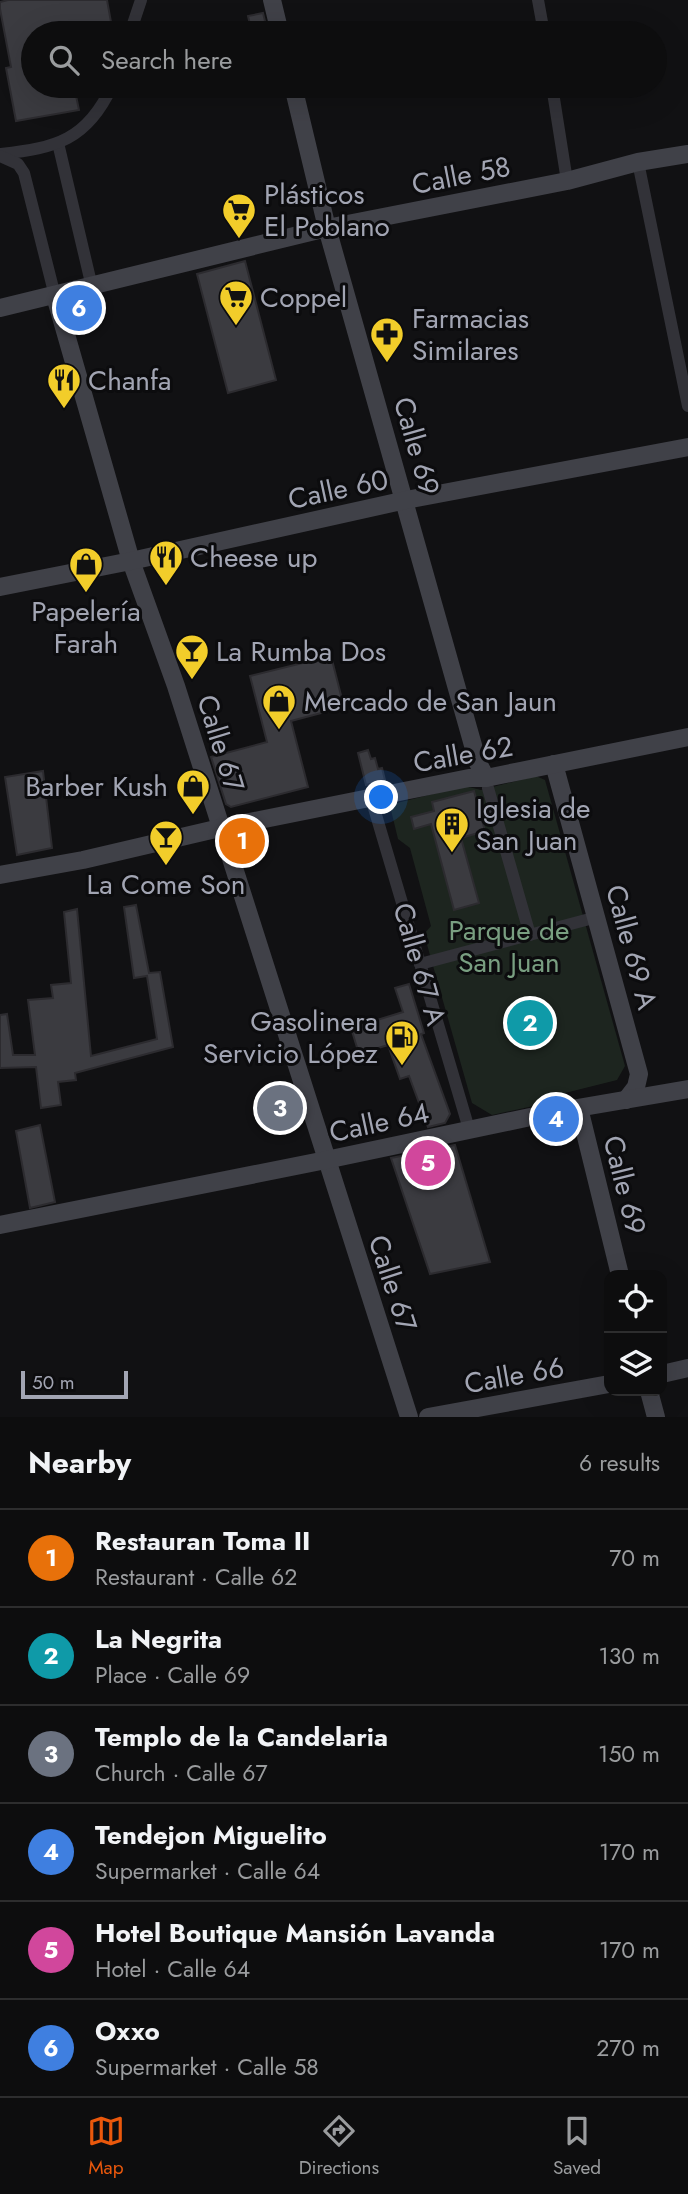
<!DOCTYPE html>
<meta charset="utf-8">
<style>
:root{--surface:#0d0d0e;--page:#1b1b1c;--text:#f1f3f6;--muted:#9a9c9e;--line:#2d2d2e;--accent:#ea580c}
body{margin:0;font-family:Jost,sans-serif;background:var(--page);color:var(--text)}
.controls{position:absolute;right:21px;bottom:21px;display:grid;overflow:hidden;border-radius:14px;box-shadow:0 7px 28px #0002}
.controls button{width:63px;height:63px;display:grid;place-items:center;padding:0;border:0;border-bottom:2px solid var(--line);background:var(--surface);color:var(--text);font:35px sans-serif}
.scale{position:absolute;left:21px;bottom:18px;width:107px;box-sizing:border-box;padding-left:7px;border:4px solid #a2a5b3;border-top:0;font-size:19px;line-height:24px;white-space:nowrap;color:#a2a5b3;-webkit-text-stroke:5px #0c0c0e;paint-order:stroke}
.you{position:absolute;left:382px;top:798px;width:24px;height:24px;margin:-18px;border:5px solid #fff;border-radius:50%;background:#1a73e8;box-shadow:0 0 0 10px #1a73e833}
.badge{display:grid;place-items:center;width:46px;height:46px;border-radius:50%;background:var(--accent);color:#fff;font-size:23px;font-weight:700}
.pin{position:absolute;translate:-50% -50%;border:4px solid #fff;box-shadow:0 2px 7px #0006}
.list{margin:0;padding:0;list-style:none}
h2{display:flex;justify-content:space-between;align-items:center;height:91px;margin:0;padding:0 28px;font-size:30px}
h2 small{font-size:23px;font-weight:400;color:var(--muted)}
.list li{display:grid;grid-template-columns:46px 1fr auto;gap:21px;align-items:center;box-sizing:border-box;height:98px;padding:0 28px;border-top:2px solid var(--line)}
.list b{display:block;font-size:26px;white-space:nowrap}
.list p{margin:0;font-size:23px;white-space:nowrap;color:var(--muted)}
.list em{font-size:23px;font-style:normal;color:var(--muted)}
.icon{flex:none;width:38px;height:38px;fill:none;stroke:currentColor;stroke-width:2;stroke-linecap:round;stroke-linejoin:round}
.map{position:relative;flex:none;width:688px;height:1417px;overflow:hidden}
.search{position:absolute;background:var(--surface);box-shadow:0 7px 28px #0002;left:21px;right:21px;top:21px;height:77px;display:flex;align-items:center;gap:18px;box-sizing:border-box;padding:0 24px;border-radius:38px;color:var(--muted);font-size:26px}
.sheet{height:679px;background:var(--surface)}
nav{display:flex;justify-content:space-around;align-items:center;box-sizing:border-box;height:98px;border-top:2px solid var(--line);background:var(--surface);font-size:19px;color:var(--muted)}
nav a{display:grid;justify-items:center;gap:4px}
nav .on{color:var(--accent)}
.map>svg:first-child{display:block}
.green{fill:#1d251f}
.water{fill:#282d36}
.building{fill:#3b3b40;stroke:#2c2b2f;stroke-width:2}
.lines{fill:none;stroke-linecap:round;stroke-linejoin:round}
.street{stroke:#323238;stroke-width:12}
.secondary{stroke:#404148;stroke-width:18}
.labels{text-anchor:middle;stroke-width:6;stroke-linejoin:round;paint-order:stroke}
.street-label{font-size:28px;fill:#a2a5b3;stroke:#0c0c0e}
.poi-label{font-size:28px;fill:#a2a5b3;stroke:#0c0c0e;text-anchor:start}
.park-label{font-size:28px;fill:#799f81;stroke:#0c0c0e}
</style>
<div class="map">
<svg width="688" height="1417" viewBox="0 0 688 1417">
<rect width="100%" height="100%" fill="#111113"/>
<path class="green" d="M536,776L545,780L625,1066L617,1080L565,1093L557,1101L492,1115L472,1103L424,934L431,926L410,848L398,839L391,810L393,804L465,786L481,790Z"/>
<circle class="water" cx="529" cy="1023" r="11"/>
<g class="building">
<path d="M8,0H107L111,22L104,24L106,33H33V86H74L79,110L16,121L6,68L11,67L0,9V2Z"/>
<path d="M263,13L268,33H252L248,16Z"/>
<path d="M245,261L276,380L228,393L197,274Z"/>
<path d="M331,656L344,707L291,721L308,787L231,807L226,804L211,757L267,742L250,676Z"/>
<path d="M368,750L371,759L375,758L378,769L382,768L385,780L366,785L358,753Z"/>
<path d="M43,771L52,848L17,855L5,777Z"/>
<path d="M474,791L485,831L461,838L479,903L454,910L431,824L414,829L411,817L434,811L432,802Z"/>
<path d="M136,905L149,973L160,972L173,1047L75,1073L76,1080L58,1082L61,1105L41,1108L36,1067L0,1068V1015L7,1014L13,1055H35L28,1000L53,998L51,985L71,983L64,912L77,909L91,1056L157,1039L147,976L134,978L124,907Z"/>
<path d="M409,984L424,1033L421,1034L450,1114L445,1123L428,1127L409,1076L400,1079L388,1045L359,1054L351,1028L403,1012L395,988Z"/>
<path d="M40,1125L55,1202L30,1208L16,1131Z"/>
<path d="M455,1145L490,1262L430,1274L391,1158Z"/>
</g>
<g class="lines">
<g class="street">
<path d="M538,0L544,33"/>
<path d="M130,33L141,0"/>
<path d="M552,86L567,181"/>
<path d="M58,143L92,287"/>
<path d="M1,154C56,148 87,140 112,86"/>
<path d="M0,156L18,164L24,173L55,296"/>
<path d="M638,162L688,406"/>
<path d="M488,788L530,935"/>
<path d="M371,798L469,1129"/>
<path d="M420,964L597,917"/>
</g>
<g class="secondary">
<path d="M272,0L280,33"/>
<path d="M293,86L327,228L478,763L486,778"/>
<path d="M55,296L131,561L176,686L409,1417"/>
<path d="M0,308L327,228L567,181L638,162L688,154"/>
<path d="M0,587L131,561L406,500L688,447"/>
<path d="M554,764L639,1074L636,1087L626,1100"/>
<path d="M0,875L83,860L220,828L469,778H486L688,737"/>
<path d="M579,1108L620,1275"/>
<path d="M0,1225L326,1160L554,1112L688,1089"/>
<path d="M662,1374L688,1368"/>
<path d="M649,1391L656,1417"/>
<path d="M428,1417L609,1384"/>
</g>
</g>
<defs>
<g id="supermarket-pin" transform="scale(1.75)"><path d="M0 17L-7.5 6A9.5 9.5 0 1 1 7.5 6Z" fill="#f2cd2a" stroke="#0c0c0e"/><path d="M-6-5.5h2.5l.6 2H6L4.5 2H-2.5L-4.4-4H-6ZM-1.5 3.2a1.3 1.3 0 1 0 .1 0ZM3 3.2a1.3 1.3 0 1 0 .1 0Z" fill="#111"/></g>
<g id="pharmacy-pin" transform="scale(1.75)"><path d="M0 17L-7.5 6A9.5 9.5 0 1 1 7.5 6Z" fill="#f2cd2a" stroke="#0c0c0e"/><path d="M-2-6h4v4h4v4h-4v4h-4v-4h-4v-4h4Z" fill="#111"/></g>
<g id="restaurant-pin" transform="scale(1.75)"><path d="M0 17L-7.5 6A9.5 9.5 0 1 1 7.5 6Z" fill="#f2cd2a" stroke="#0c0c0e"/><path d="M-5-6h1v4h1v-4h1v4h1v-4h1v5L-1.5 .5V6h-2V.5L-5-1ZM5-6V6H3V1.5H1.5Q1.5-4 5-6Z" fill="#111"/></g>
<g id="shop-pin" transform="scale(1.75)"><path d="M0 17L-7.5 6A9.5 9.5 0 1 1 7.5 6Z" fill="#f2cd2a" stroke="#0c0c0e"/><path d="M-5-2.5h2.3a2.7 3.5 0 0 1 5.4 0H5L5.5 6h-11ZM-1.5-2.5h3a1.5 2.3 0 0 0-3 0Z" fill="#111"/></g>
<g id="bar-pin" transform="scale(1.75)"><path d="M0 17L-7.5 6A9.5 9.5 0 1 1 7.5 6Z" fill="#f2cd2a" stroke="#0c0c0e"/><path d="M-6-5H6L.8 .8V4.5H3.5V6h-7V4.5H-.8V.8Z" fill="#111"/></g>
<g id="building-pin" transform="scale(1.75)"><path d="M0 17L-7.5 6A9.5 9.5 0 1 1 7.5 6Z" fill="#f2cd2a" stroke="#0c0c0e"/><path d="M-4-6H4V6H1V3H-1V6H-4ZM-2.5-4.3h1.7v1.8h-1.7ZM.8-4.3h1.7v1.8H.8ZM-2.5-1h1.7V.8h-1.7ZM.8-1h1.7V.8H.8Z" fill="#111"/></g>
<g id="fuel-pin" transform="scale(1.75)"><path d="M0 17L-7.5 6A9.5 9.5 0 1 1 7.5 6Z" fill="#f2cd2a" stroke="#0c0c0e"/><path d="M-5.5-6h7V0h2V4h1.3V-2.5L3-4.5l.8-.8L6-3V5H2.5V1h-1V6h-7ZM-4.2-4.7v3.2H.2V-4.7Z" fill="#111"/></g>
</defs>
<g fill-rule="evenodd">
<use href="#supermarket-pin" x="239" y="210"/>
<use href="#supermarket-pin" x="236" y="297"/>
<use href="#pharmacy-pin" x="387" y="334"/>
<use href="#restaurant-pin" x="64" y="380"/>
<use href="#restaurant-pin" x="166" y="557"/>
<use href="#shop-pin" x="86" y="564"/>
<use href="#bar-pin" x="192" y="651"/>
<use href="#shop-pin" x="279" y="701"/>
<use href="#shop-pin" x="193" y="786"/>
<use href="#building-pin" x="452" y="824"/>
<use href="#bar-pin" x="166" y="837"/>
<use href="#fuel-pin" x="402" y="1037"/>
</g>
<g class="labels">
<g class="street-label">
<text transform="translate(461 175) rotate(-11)" y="10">Calle 58</text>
<text transform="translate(417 446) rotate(74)" y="10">Calle 69</text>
<text transform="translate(338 489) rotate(-12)" y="10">Calle 60</text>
<text transform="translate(221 743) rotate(73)" y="10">Calle 67</text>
<text transform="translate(463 754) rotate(-10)" y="10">Calle 62</text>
<text transform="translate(632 947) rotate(75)" y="10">Calle 69 A</text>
<text transform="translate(420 964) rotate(74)" y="10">Calle 67 A</text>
<text transform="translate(379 1122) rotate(-12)" y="10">Calle 64</text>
<text transform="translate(625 1185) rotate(76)" y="10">Calle 69</text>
<text transform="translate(393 1283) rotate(72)" y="10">Calle 67</text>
<text transform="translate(514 1375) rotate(-10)" y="10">Calle 66</text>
</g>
<g class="poi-label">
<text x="264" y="204">Plásticos<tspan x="264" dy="32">El Poblano</tspan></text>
<text x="260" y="307">Coppel</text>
<text x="412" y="328">Farmacias<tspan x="412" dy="32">Similares</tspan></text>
<text x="88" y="390">Chanfa</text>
<text x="190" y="567">Cheese up</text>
<text x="86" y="621" text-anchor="middle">Papelería<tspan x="86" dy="32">Farah</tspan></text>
<text x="216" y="661">La Rumba Dos</text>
<text x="304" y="711">Mercado de San Jaun</text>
<text x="168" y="796" text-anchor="end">Barber Kush</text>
<text x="476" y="818">Iglesia de<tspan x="476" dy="32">San Juan</tspan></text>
<text x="166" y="894" text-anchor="middle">La Come Son</text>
<text x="378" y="1031" text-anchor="end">Gasolinera<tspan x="378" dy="32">Servicio López</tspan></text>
</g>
<g class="park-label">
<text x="509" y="940">Parque de<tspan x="509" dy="32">San Juan</tspan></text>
</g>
</g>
</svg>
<div class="controls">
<button><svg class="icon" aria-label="locate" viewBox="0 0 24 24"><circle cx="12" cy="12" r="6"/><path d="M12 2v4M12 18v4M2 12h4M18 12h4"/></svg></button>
<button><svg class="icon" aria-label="layers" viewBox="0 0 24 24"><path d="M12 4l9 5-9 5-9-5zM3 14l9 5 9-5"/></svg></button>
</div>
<div class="scale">50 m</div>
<div class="you"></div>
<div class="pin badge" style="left:242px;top:841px;background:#e8710a">1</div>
<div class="pin badge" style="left:530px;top:1023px;background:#0f9aa8">2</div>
<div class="pin badge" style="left:280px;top:1108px;background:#6b7280">3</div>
<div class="pin badge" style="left:556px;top:1119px;background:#3f7fe0">4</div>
<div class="pin badge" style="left:428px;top:1163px;background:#d1479c">5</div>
<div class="pin badge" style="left:79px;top:308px;background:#3f7fe0">6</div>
<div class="search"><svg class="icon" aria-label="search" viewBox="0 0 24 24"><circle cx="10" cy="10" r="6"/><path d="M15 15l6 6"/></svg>Search here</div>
</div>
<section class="sheet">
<h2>Nearby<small>6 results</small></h2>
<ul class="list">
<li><span class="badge" style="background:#e8710a">1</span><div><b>Restauran Toma II</b><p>Restaurant · Calle 62</p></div><em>70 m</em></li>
<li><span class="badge" style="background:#0f9aa8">2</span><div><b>La Negrita</b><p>Place · Calle 69</p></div><em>130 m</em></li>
<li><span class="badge" style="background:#6b7280">3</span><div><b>Templo de la Candelaria</b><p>Church · Calle 67</p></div><em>150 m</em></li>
<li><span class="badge" style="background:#3f7fe0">4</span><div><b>Tendejon Miguelito</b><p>Supermarket · Calle 64</p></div><em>170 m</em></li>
<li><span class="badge" style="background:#d1479c">5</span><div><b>Hotel Boutique Mansión Lavanda</b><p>Hotel · Calle 64</p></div><em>170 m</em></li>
<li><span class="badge" style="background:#3f7fe0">6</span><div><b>Oxxo</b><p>Supermarket · Calle 58</p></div><em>270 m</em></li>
</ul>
</section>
<nav>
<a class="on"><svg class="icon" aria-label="map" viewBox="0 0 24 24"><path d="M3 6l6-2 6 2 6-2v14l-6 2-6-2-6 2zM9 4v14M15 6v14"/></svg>Map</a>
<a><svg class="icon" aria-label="directions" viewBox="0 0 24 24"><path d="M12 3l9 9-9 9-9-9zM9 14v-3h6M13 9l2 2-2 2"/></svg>Directions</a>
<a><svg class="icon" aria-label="saved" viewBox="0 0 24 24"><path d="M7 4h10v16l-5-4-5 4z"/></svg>Saved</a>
</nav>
